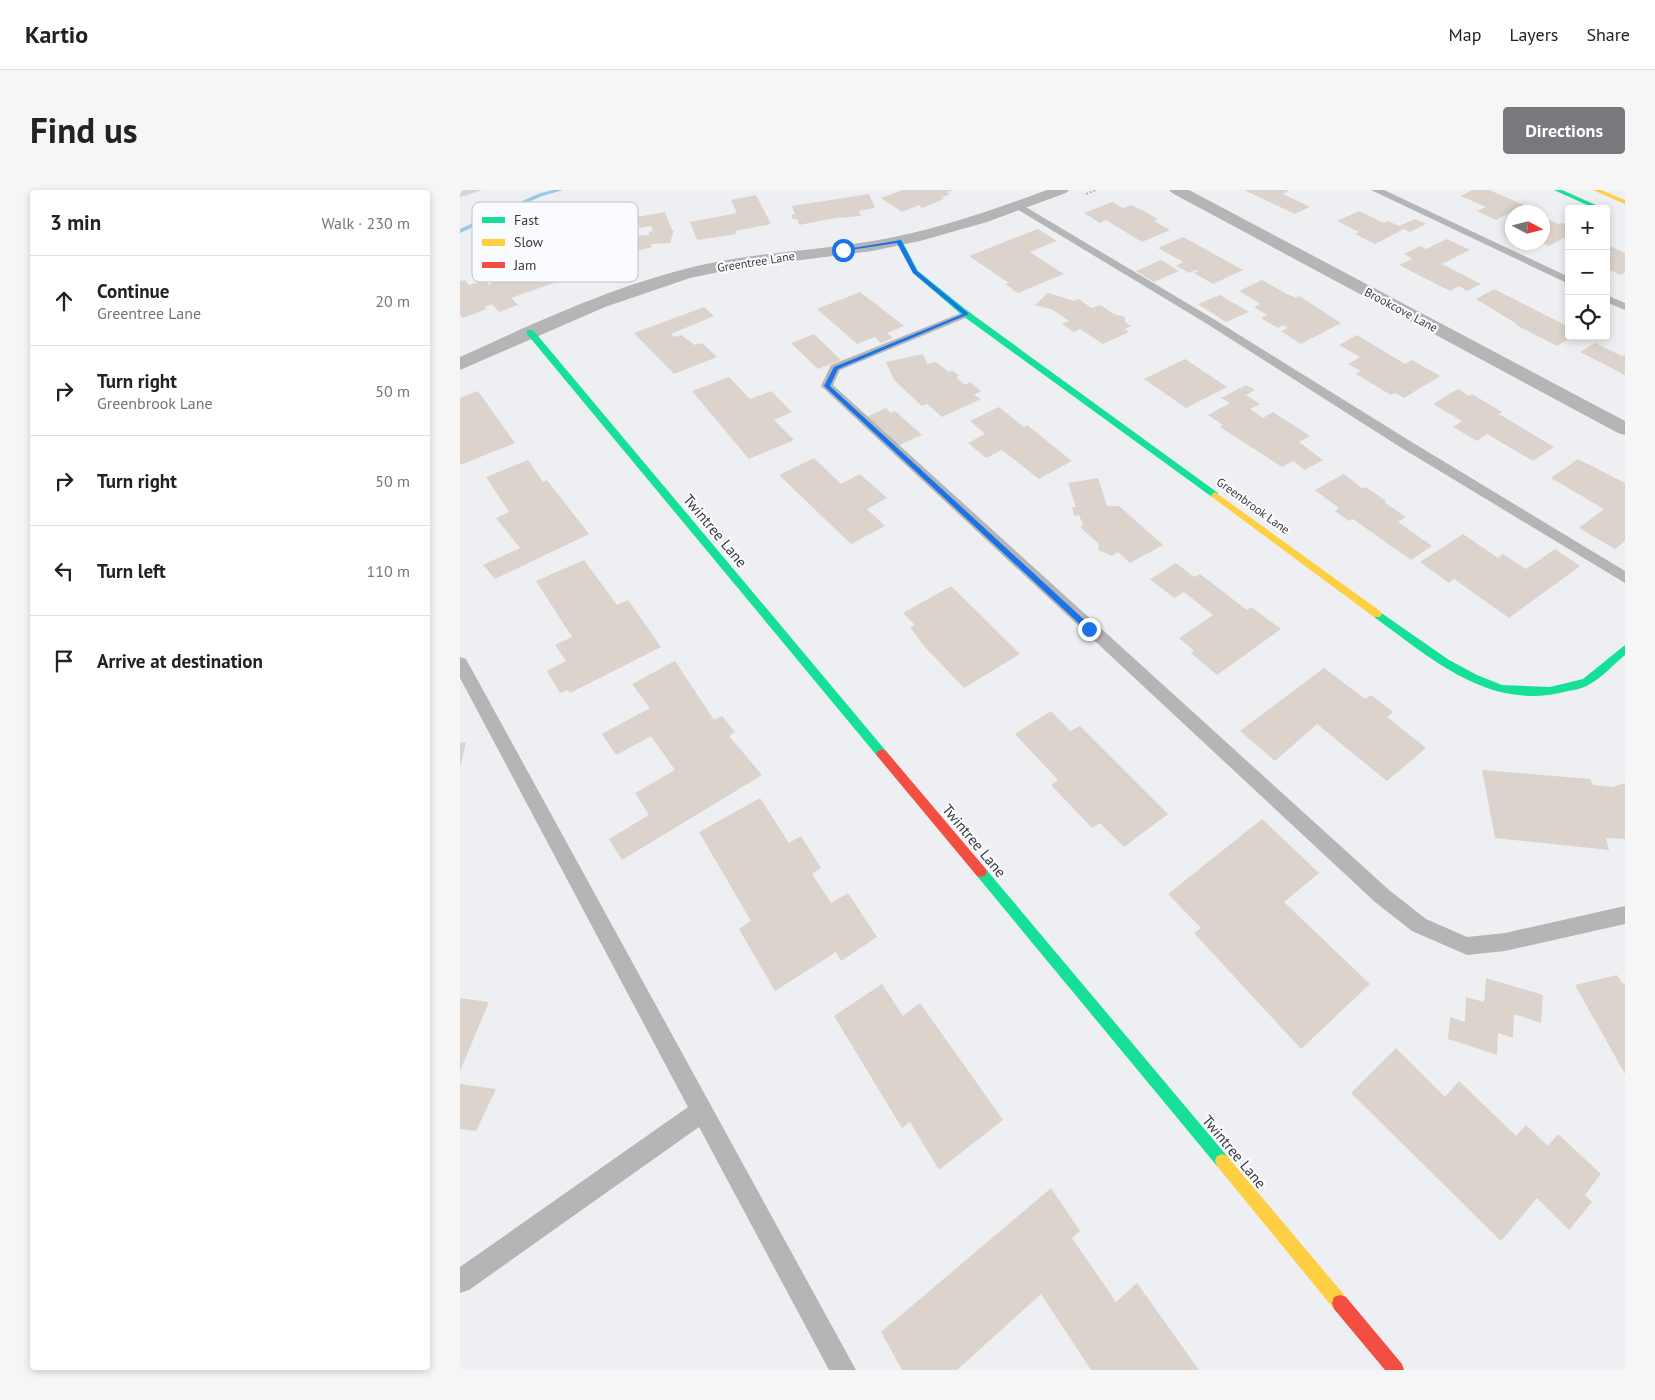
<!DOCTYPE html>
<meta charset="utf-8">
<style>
:root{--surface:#fff;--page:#f6f6f6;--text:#222;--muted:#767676;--line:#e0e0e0;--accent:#78797c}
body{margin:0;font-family:"PT Sans",sans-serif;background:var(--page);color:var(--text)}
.controls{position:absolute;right:15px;top:15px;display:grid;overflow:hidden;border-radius:5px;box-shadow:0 2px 8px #0003}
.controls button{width:45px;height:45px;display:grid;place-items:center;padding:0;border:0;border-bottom:1px solid var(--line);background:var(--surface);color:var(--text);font:25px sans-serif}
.compass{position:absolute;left:1045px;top:15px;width:45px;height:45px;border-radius:50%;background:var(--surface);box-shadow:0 2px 8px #0003;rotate:97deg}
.stop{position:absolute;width:15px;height:15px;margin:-11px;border:4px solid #1a73e8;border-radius:50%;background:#fff}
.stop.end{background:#1a73e8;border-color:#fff;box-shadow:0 1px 5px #0008}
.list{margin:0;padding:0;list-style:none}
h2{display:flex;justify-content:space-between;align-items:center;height:65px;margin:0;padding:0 20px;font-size:21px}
h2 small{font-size:16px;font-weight:400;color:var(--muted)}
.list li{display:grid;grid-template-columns:32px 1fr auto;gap:15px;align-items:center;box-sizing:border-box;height:90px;padding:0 20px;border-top:1px solid var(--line)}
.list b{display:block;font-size:19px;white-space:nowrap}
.list p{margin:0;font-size:16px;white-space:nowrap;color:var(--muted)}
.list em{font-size:16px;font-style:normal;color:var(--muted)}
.icon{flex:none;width:28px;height:28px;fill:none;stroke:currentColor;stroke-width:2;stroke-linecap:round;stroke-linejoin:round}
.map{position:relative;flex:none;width:1165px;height:1180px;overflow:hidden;border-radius:5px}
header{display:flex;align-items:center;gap:30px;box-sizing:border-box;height:70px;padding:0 25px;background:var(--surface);border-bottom:1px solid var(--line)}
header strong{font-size:24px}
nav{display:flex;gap:28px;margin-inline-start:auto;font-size:18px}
.intro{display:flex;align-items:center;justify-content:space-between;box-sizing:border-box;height:120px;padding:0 30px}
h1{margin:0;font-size:35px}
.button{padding:12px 22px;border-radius:5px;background:var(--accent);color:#fff;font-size:18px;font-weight:700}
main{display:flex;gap:30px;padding:0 30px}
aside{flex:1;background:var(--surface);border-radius:5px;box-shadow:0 2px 8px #0003}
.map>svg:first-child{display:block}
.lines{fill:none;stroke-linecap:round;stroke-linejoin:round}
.stream{fill:#98c9e1;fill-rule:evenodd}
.building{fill:#dcd4cc}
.path{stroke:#b5b5b6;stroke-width:2;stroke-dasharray:2 2;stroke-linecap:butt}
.lane{fill:#b6b5b5;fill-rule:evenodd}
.street{fill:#b6b5b5;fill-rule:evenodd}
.fast{fill:#16e098;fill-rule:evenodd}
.slow{fill:#ffcf43;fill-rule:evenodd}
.jam{fill:#f24e42;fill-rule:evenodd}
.route{fill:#1a73e8}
.labels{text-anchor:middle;stroke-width:4.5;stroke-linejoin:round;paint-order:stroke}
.far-street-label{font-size:12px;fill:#393a3c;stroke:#fafbfe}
.street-label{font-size:15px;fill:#393a3c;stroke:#fafbfe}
.key{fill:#fafbfe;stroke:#c0c1c4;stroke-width:1}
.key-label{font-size:14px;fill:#393a3c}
</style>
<header>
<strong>Kartio</strong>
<nav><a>Map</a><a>Layers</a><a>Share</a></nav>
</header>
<div class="intro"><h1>Find us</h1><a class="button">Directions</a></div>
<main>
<aside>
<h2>3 min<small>Walk · 230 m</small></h2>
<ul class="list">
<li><svg class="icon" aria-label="ahead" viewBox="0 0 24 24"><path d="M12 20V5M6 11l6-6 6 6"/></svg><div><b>Continue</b><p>Greentree Lane</p></div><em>20 m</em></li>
<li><svg class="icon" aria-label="right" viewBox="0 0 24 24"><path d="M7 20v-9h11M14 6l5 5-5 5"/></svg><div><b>Turn right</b><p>Greenbrook Lane</p></div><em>50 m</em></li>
<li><svg class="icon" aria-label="right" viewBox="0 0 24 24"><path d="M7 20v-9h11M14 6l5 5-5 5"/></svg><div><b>Turn right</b></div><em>50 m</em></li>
<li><svg class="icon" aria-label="left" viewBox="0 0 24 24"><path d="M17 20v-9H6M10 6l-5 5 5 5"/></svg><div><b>Turn left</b></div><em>110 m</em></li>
<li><svg class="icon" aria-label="arrive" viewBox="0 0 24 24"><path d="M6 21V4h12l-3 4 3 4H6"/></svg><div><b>Arrive at destination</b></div></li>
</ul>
</aside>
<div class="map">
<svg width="1165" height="1180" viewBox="0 0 1165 1180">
<rect width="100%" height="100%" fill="#edeff2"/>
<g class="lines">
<path class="stream" d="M93,0H103L82,6L0,43V39L78,4Z"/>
</g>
<g class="building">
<path d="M0,0H22L0,7Z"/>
<path d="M443,0H493L487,2L490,4L481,8L484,9L462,18L459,15L442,22L421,8Z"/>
<path d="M784,0H829L823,4L850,17L835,24Z"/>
<path d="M1012,0H1029L1064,15L1036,30L1017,21L1026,17L1001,6Z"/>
<path d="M409,4L415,18L399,21L401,26L376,28L339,35L337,29H332L331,25L335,24L332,16Z"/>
<path d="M296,5L311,34L275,41L277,44L237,50L230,32L277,23L271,10Z"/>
<path d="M652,12L663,18L671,15L680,19L698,29L694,31L710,40L682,52L646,30L640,33L624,23Z"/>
<path d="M899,21L924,33L928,31L939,36L955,29L966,34L950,42L944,39L915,54L895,44L899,42L877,31Z"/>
<path d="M205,22L212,40H214L210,53L191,54L192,57L117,78L107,66L130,61L124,52L164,40L169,46L189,45V42L193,41L191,36L179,38L177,27Z"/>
<path d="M1082,27L1099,34L1103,33L1109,35V45L1089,56L1082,53Z"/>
<path d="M578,39L597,51L570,62L604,84L558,103L545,94L549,93L509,66Z"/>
<path d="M723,47L783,80L753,94L734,83L739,81L736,80L729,83L716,76L723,72L698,58Z"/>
<path d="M987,49L1010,60L982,74L1021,94L1007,101L999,96L990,101L939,75L952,69L944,64L960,56L966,59Z"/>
<path d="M1146,54L1165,63V82L1161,85L1146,78Z"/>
<path d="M701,70L719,81L694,92L676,81Z"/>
<path d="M78,71L99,91L51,108L58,115L39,122L32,114L25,117L27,119L3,128L0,125V91L5,90L9,95L25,90L29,95L32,93L28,88L35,83L63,73L66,76Z"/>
<path d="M802,90L825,103L836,108L839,106L881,133L841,154L821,141L828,138L823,135L818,138L801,128L807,125L794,117L801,114L779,101Z"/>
<path d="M1034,99L1109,137V146H1114L1097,156L1056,135L1057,134L1016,109Z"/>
<path d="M400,102L444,136L427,143L433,148L421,153L415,147L397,154L357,119Z"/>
<path d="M588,103L614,111L618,109L632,118L640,115L654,124L665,127V132L671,136L665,139L669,142L643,154L620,139L614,142L602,134L609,131L593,120L575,115Z"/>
<path d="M760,105L789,122L766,132L738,114Z"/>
<path d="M244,117L254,126L211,144L214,147L221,145L235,155L242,153L257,167L214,184L174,143Z"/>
<path d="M354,144L381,170L358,179L331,153Z"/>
<path d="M897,145L945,174L952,170L980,186L944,208L935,203L931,205L896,184L901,181L888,174L900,167L879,155Z"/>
<path d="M1135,153L1162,166L1165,165V185L1120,162Z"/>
<path d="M463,164L467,174L476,172L489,182L492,180L499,186L496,187L505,195L510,192L521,201L514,205L521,209L482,227L467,214L462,216L434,190L426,172Z"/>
<path d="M725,169L767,197L726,218L684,189Z"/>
<path d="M269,187L290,209L311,201L332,222L314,230L334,250L289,269L232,201Z"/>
<path d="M786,195L795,200L786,205L800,214L790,219L803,228L813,222L850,246L839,252L863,270L845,280L833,271L822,277L760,237L763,235L748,225L770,213L761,208Z"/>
<path d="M998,199L1009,206L1012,204L1042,222L1039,224L1094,257L1073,271L1027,244L1017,251L993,237L1002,231L973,214Z"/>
<path d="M18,201L55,253L0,275V208Z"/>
<path d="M539,217L564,237L567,235L612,271L579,289L542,260L526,268L508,253L525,244L510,231Z"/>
<path d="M426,218L431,223L435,221L462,245L435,257L404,228Z"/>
<path d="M354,268L381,294L400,284L427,308L407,319L425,336L391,354L319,285Z"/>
<path d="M1118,269L1165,293V351L1155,359L1119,338L1144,319L1091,288Z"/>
<path d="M68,270L83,292L87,290L129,344L35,389L23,375L60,358L36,328L49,322L26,287Z"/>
<path d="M884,284L903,299L906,297L926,311L924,312L946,327L938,332L972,356L951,370L893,329L889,331L875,321L879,318L855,300Z"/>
<path d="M638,288L647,316H659L703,355L670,373L658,362L652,366L638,360L639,354L620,337L623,335L619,325L614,326L612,317H616L608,293Z"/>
<path d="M1003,344L1038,368L1043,364L1066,379L1095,359L1120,376L1049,428L994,389L989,393L960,372Z"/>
<path d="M124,370L157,415L168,410L201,457L110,503L108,500L100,503L87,481L106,471L95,455L112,447L76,391Z"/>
<path d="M716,373L734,387L740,384L787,420L791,417L821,439L757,485L731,463L734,461L719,448L753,425L724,402L714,408L690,389Z"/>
<path d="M491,396L560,464L504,498L463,455L450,437L455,435L443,423Z"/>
<path d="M215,471L254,530L262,526L275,542L269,546L302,585L162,670L149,649L189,625L175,603L215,580L191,546L156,565L142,544L190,518L172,494Z"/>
<path d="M864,478L905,509L911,505L933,522L927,527L966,558L927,591L857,534L815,571L780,541Z"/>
<path d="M591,521L610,541L620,536L708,624L664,657L640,633L632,638L591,595L598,590L555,544Z"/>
<path d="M6,552L1,574H0V553Z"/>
<path d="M1022,580L1130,589L1133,595L1152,597L1165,593V649L1146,648L1149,660L1035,648Z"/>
<path d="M300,608L329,653L341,646L361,678L352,684L371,713L388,703L417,747L381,771L376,762L315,801L279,739L291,731L239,642Z"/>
<path d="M802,629L859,683L824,712L910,794L841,859L734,743L741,738L708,704Z"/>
<path d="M1157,785L1162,793H1165V884L1115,795Z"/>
<path d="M1026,788L1083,805L1081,833L1054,824L1053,848L1038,843L1037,865L988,849L990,827L1005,832L1006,807L1024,812Z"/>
<path d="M422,794L443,826L460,813L543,930L479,980L450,932L442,938L374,826Z"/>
<path d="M0,808L29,812L0,881Z"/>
<path d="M936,858L985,907L999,891L1056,946L1066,935L1088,956L1098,944L1141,984L1125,1005L1132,1012L1109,1040L1077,1008L1041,1051L891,903Z"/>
<path d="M0,894L36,899L16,941L0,939Z"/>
<path d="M591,998L620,1041L612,1048L656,1112L677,1093L739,1180H631L581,1104L497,1180H442L421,1142Z"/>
</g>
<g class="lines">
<path class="path" d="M626,4L636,0"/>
<g class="lane">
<path d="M911,0H924L1109,87V94Z"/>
<path d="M559,13L752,128L950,251L1165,381V393L940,257L744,132L555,18L554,16Z"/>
<path d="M1146,105L1165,113V120L1146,112Z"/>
<path d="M506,121L510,122L512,124L510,126L380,180L373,195L929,700L966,729L1007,747L1045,743L1165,716V734L1045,761L1007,765L952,741L915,712L361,196L371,175Z"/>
<path d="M0,467L6,469L396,1180H369L239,937L9,1100L0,1103V1077L228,917L0,488Z"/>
</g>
<g class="street">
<path d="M587,0H609L606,3L527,32L460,51L412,61L278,78L230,88L145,117L0,180V167C81,130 164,91 251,73C305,62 359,60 413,51C473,41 530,21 587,0Z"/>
<path d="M709,0H729L1165,231V245L1158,243L712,3Z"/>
</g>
<g class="fast">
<path d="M1094,0H1102L1145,19H1136Z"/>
<path d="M439,49L442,51L458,81L509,122L758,303V307H752L503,126L453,83L436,51Z"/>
<path d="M67,140H73L426,561L428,564L426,567H418L67,144Z"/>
<path d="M917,420L989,470L1017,485L1042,495L1090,497L1123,489L1165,455V465C1154,474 1143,487 1130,494C1123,499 1112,500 1104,502C1028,521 971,468 914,427L912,424L914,421Z"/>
<path d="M521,677L525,678L767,966L769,971L767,976L762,978L757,976L517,686L515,682L517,678Z"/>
</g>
<g class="slow">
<path d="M1133,0H1141L1165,10V14Z"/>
<path d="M755,302L920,421L922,424L920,427H914L752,307L751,305Z"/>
<path d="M762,964L767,966L886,1107L888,1113L886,1119L880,1121L874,1119L757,976L755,971L757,966Z"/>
</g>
<g class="jam">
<path d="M422,559L426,561L525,678L527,682L525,686L521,687L517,686L418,567L416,564L418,561Z"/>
<path d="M880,1105L886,1107L942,1174L944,1180H925L874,1119L872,1113L874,1107Z"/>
</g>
</g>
<path class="route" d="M441,50L457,81L509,124L378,179L370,196L632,437V441H627L364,196L374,177L503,124L453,83L437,53L383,61L381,60Z"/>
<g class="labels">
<g class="far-street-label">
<text transform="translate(296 72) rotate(-9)" y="4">Greentree Lane</text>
<text transform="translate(941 120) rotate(28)" y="4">Brookcove Lane</text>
<text transform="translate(793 316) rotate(36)" y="4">Greenbrook Lane</text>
</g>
<g class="street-label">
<text transform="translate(255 341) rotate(50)" y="5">Twintree Lane</text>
<text transform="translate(514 651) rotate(50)" y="5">Twintree Lane</text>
<text transform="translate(774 962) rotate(50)" y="5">Twintree Lane</text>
</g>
</g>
<rect x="12" y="12" width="166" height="80" rx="8" class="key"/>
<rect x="22" y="27" width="23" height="6" fill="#16e098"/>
<rect x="22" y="49" width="23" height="7" fill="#ffcf43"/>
<rect x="22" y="72" width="23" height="6" fill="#f24e42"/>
<g class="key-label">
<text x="54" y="35">Fast</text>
<text x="54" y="57">Slow</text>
<text x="54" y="80">Jam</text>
</g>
</svg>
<div class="controls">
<button>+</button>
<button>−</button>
<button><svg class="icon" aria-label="locate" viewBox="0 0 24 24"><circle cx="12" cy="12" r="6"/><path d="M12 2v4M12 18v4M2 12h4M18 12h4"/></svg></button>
</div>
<svg class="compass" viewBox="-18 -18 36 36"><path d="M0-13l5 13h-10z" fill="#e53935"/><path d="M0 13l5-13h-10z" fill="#767676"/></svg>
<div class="stop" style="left:383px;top:60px"></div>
<div class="stop end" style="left:629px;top:439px"></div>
</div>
</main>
